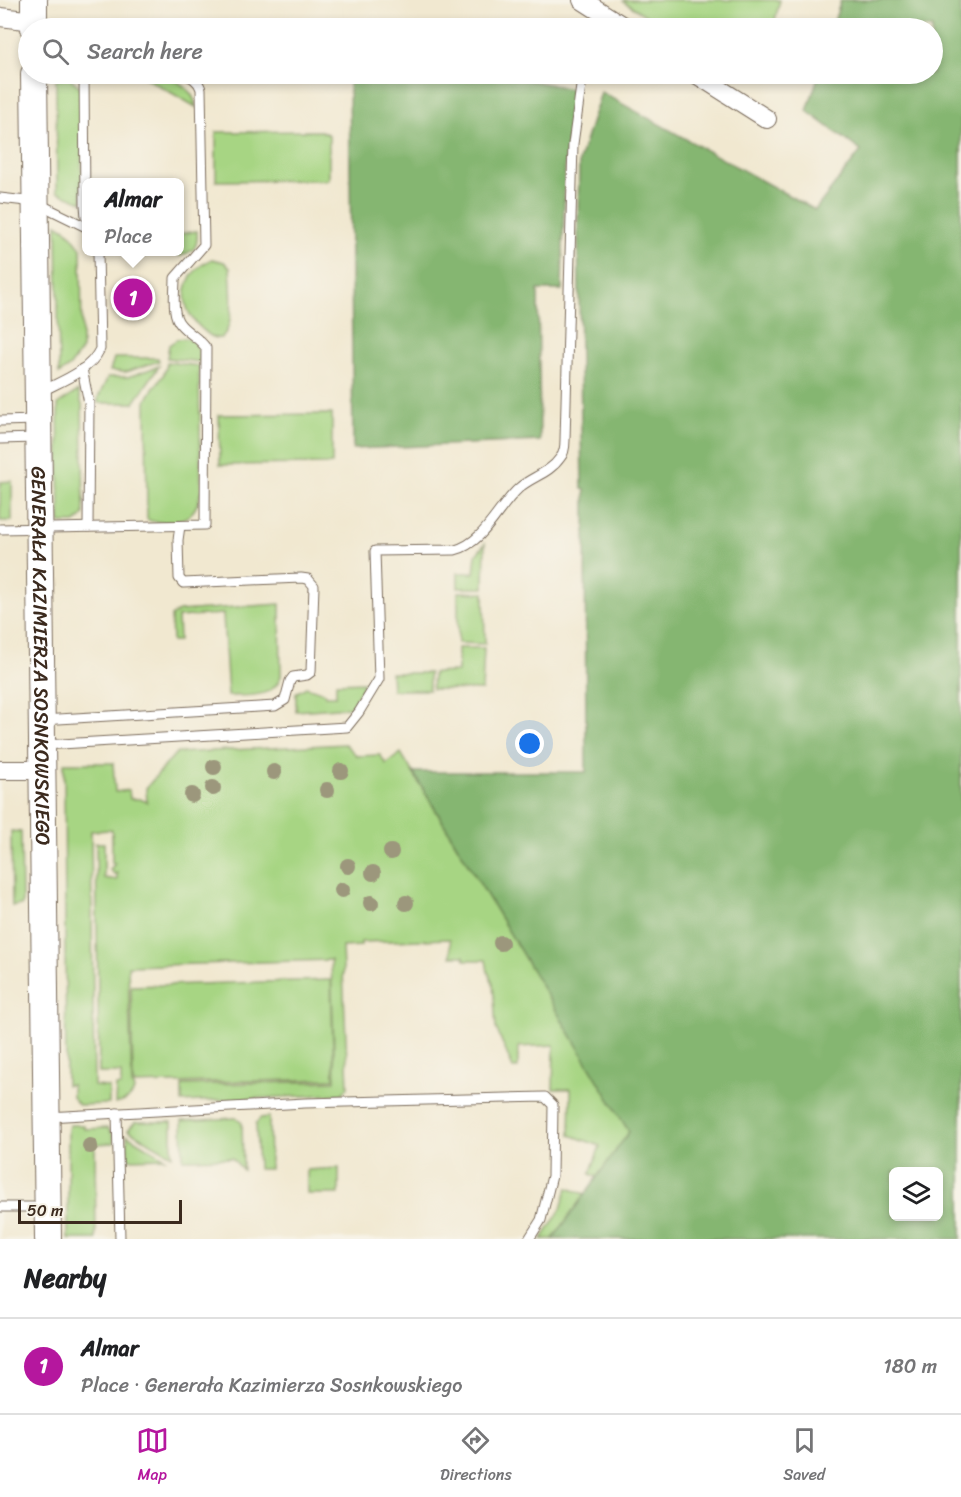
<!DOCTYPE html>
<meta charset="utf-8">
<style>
:root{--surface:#fff;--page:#f2f2f2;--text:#202124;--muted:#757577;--line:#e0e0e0;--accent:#b5179e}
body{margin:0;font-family:Sriracha,sans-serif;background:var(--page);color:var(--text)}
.controls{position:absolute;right:18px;bottom:18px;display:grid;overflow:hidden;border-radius:9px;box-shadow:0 3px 9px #0003}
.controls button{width:54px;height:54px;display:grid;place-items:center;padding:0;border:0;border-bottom:2px solid var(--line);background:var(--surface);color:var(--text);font:30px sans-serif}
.scale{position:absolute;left:18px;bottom:15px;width:164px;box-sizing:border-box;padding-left:6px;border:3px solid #3b2a1e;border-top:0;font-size:16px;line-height:21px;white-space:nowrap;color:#3b2a1e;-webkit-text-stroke:4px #f7f3e8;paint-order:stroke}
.you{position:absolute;left:530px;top:744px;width:21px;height:21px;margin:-15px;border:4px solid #fff;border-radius:50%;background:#1a73e8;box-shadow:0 0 0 9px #1a73e833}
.badge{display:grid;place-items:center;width:39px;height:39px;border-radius:50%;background:var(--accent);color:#fff;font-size:20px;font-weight:700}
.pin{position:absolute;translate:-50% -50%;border:3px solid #fff;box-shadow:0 2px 6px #0006}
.popup{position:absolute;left:82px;top:178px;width:102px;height:78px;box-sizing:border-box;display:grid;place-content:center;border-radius:9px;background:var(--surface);filter:drop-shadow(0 2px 4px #0005);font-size:20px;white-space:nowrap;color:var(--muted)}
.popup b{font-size:22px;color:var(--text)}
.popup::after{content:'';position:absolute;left:50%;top:100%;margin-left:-12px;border:12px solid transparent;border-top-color:var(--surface)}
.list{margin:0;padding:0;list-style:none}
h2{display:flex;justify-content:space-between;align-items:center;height:78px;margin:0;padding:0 24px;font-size:26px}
h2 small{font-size:20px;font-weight:400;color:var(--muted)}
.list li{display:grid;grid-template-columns:39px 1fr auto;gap:18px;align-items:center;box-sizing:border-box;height:96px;padding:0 24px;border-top:2px solid var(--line)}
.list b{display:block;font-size:22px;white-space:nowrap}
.list p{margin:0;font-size:20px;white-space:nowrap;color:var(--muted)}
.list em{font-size:20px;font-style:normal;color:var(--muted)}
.icon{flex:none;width:33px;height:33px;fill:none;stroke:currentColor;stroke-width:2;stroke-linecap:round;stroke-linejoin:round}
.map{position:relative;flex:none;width:961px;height:1239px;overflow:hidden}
.search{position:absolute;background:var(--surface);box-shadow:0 3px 9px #0003;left:18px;right:18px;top:18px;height:66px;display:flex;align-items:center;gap:15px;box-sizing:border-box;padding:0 21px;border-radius:33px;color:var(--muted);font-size:22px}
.sheet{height:174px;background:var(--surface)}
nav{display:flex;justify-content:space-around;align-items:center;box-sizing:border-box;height:84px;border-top:2px solid var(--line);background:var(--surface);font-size:16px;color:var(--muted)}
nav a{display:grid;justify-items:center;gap:3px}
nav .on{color:var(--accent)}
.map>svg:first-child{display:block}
.green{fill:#a7d583;stroke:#718050;stroke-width:1.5}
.forest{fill:#85b671;stroke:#607048;stroke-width:1.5;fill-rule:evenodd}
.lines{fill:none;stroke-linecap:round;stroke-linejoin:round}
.lane-casing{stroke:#7b6c5c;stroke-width:11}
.street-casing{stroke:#7b6c5c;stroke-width:20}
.secondary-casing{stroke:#7b6c5c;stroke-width:28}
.lane{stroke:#fff;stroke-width:9}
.street{stroke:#fff;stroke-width:18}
.secondary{stroke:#fff;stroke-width:26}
.tree{fill:#9c977c}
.labels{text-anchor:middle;stroke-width:6;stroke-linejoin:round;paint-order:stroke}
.street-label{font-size:20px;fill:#3b2a1e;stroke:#f7f3e8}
</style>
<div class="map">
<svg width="961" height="1239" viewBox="0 0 961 1239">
<rect width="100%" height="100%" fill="#f7f3e8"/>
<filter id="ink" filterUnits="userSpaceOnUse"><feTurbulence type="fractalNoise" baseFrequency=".0167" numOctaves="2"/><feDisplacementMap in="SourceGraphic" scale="12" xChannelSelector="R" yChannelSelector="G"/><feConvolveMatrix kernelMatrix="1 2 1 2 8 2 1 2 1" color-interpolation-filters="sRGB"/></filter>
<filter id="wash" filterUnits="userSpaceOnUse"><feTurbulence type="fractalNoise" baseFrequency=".008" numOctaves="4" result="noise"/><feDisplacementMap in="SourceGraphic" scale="24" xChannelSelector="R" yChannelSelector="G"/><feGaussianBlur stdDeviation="1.35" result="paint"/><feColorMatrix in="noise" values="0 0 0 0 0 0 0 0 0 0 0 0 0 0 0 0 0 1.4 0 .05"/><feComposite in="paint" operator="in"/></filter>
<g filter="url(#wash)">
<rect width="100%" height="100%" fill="#f1e8d0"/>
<g class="green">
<path d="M624,0H780L773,28H665L623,1Z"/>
<path d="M149,74C169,75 193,85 196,107L144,77Z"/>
<path d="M70,78L81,88L82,202L57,192L56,79Z"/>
<path d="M321,131L329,135V180L216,181V132Z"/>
<path d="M57,224L68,231L81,248L82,349L70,366L59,374Z"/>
<path d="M197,231C198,247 195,251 180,256L172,252H180V234Z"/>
<path d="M212,259L224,262L230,268C231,286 236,326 221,338C212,339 208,334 201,328C176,306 182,273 212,259Z"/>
<path d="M185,338C198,341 199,351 200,362L167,358L169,345L178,339Z"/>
<path d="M114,358H158L159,361L126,372L110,371Z"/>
<path d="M167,362L199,366L201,491C197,514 187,521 165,522C158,522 153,523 147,519L146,402C151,386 166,380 167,362Z"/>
<path d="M159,366L134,403H98V398L108,377H128Z"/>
<path d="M78,391L82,405L84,515L75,523H60L58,404Z"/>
<path d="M332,414V464L220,465L219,415Z"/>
<path d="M12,481V521H0V482Z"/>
<path d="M485,543L484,588H458V573H474L476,555Z"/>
<path d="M458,592L484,593L485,644L458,643Z"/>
<path d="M280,604L281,676C274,699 248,695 228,696L223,614L178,617L179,641H172L171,616L179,611Z"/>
<path d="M458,648H484L482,690L432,689L433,673L458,672Z"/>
<path d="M391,673H429V690H392Z"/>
<path d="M365,682L351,707L296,711V693L306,687L325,693V696H336V683Z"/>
<path d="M345,744L357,756L380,755L386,764L401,753L630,1132L597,1177L590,1174L600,1146L570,1135L571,1089H553L554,1045L518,1047V1068H513L496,1028L493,983L488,972L486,960H465L464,956H451L450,939L361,942V946L342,947L348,1087L342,1094L182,1102V1085L335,1081L331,960L128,966L132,1086H134C135,1098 125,1102 115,1104L116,1086H121V1073H99L96,843H104V878L117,880V873L114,874L110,870L115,863H112V830L91,831L94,1086L109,1087V1104L79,1105L72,1097V1085H66L64,763H113L115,792L129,790L130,799H140L147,802L146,788L176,753Z"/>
<path d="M11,831L21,832L22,905L12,906Z"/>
<path d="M331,980L334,1079L133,1084L131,986Z"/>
<path d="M269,1117L270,1169H258L256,1124L260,1118Z"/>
<path d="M236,1118L242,1123L243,1170L232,1158L183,1159L182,1121Z"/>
<path d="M135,1122H172V1155L128,1130Z"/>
<path d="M70,1125H84V1129L108,1128L113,1135L114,1143L95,1144L96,1239H68V1129Z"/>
<path d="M127,1135L165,1158L128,1159Z"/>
<path d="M339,1168V1194H307V1170Z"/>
<path d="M567,1188L585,1194L553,1239H542L561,1209Z"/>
</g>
<g class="forest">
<path d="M841,0H961V1239H553L629,1132L413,772H586L585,490L582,489L578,225L579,161L601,92L815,210L861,151L807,111L819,74H932V28H832ZM894,1172H938V1216H894Z"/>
<path d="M349,74C426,73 499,70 575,90L565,163L562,290H538L540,441L353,449Z"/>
</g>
</g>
<g filter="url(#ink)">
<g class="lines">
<g class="lane-casing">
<g id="lane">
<path d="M84,74L85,205L86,217"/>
<path d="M0,198L35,202L86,227"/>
<path d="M82,369L89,403L88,527"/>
<path d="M40,392C61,381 89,372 100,349L98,252"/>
<path d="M0,421L37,420"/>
<path d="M0,439L36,438"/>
<path d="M0,529L205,525L206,348C199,338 189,334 181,325C171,315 175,292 175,278L204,245L201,89C198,80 192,77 183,74"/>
<path d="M42,720L275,706L285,700L290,681L293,677L307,675L311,672L314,586L308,579L301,578L183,583L179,578L178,540L180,526"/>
<path d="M44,745L347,727L359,712L379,679L375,551L455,550C485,542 497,508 519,488C531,477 550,473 560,458C564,454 565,446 565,440L573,144L581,86L585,74"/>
<path d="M117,1113L120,1239"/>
<path d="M47,1117L305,1103L545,1097L553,1105L552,1176L541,1220L529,1239"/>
<path d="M0,1207H45"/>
</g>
</g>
<g class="street-casing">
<g id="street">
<path d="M582,0L626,28"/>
<path d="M0,17L34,21"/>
<path d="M696,74L767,119"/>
<path d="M0,770H42"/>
</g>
</g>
<g class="secondary-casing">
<g id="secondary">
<path d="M34,0V28"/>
<path id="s1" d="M34,74L48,1239"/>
</g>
</g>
<use href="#lane" class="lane"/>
<use href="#street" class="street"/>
<use href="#secondary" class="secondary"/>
</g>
<g class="tree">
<circle cx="214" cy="767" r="8"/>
<circle cx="341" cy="771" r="8"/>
<circle cx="274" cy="772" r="8"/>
<circle cx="213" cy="788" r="8"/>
<circle cx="327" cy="790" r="8"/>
<circle cx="192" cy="795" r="8"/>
<circle cx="391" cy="852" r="8"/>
<circle cx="348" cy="866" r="8"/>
<circle cx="373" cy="873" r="8"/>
<circle cx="342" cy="890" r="8"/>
<circle cx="371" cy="903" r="8"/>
<circle cx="406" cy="903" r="8"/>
<circle cx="501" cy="943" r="8"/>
<circle cx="90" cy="1146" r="8"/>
</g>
</g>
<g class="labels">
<g class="street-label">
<text dy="7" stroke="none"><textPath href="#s1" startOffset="582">GENERAŁA KAZIMIERZA SOSNKOWSKIEGO</textPath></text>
</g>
</g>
</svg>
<div class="controls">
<button><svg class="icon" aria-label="layers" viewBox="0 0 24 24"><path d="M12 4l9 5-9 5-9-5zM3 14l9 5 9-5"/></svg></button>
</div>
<div class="scale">50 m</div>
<div class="you"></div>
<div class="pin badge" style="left:133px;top:298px">1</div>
<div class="popup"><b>Almar</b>Place</div>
<div class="search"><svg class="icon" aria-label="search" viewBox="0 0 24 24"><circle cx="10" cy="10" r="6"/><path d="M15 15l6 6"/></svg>Search here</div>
</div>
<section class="sheet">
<h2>Nearby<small></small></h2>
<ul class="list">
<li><span class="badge">1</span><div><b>Almar</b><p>Place · Generała Kazimierza Sosnkowskiego</p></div><em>180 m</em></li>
</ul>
</section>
<nav>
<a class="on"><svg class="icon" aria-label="map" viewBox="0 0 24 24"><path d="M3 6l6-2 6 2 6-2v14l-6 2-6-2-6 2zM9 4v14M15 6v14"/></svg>Map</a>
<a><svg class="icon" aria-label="directions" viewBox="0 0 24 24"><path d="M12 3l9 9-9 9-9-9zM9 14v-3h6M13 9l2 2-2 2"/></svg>Directions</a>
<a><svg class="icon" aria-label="saved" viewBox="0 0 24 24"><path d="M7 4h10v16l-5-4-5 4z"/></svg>Saved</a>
</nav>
